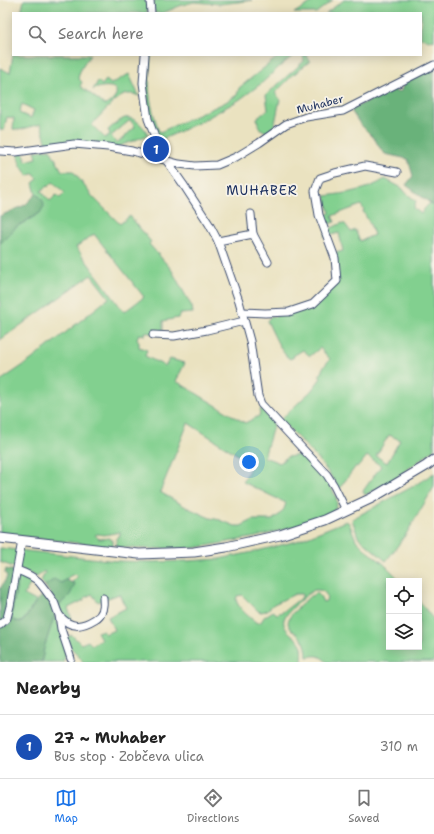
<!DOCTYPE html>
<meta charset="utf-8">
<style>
:root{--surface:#fff;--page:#f6f6f6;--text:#222;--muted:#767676;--line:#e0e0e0;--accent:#1a73e8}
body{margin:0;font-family:"Shantell Sans",sans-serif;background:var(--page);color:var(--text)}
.controls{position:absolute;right:12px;bottom:12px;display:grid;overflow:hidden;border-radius:0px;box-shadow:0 2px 10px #0003}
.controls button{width:36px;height:36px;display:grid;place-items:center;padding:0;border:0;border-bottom:1px solid var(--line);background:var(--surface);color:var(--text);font:20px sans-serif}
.you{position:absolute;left:249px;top:462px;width:14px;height:14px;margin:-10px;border:3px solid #fff;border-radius:50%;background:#1a73e8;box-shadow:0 0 0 6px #1a73e833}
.badge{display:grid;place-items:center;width:26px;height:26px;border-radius:50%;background:var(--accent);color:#fff;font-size:13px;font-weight:700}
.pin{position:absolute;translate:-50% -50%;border:2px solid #fff;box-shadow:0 1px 4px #0006}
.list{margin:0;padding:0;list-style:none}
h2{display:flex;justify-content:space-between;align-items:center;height:52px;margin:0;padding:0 16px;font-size:17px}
h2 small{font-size:13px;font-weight:400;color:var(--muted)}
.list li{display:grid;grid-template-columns:26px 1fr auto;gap:12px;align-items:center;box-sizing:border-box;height:64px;padding:0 16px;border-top:1px solid var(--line)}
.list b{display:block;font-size:15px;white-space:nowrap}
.list p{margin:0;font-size:13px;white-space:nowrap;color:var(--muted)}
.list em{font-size:13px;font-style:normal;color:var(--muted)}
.icon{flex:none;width:22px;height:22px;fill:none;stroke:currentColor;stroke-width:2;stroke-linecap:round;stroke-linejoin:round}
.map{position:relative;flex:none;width:434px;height:662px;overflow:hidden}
.search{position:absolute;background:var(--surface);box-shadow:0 2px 10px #0003;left:12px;right:12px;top:12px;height:44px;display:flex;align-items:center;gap:10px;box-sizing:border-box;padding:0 14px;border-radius:0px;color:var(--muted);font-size:15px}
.sheet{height:116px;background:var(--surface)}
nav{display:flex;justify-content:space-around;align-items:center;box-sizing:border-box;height:56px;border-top:1px solid var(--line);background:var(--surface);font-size:11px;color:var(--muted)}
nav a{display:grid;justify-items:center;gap:2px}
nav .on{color:var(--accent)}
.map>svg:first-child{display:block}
.green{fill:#82d08f;stroke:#4e8076;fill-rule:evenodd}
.forest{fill:#69b27a;stroke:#42706c}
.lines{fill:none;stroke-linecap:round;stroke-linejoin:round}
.minor-casing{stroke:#3a4a6d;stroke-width:9}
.tertiary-casing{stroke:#3a4a6d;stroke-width:11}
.minor{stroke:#fff;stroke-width:7}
.tertiary{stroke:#fff;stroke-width:9}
.labels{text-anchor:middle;stroke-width:3.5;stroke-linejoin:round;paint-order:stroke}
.street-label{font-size:11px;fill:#1b2f5e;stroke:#f7f3e8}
.quarter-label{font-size:13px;letter-spacing:1px;fill:#1b2f5e;stroke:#f7f3e8}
</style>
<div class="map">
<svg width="434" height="662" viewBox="0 0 434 662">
<rect width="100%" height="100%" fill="#f7f3e8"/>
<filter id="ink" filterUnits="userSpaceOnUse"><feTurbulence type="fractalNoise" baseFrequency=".025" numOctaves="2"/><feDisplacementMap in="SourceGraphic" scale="8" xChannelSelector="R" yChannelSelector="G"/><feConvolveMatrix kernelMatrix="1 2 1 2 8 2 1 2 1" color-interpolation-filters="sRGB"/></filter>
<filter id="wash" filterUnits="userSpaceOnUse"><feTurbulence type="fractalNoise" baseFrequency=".012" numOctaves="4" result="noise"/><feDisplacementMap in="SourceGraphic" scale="16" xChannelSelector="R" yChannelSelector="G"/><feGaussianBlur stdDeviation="0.9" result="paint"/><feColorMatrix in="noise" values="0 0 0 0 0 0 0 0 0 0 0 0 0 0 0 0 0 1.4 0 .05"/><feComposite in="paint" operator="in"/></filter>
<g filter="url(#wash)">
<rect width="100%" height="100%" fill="#eae2c0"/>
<g class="green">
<path d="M24,0H147V13H21Z"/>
<path d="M154,0H252L247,1L220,4L194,2L182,5L163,13H154Z"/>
<path d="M313,0H333L316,13H294L314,1Z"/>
<path d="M344,0H434V41L431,40L429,41L422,38L421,39V13H376L372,9L367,13H326Z"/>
<path d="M13,55H90L81,69L78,78L82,82L80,86L105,105C110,103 112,102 115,97C122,83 99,86 93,90L98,81L102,85L106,80L111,84L129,74L139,96C134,94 130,93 124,95C116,98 97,118 92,125L105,138L110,134L108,130C113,126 119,120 125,118C134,116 145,127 148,135L117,147L47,145L41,124L19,130L13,129L14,118L7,117L4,130H0V68L10,73ZM22,104L34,110L31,118L19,113ZM129,121H131L135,127L122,139L116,143L111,136Z"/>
<path d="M148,55H151C150,68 148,83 150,96C151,107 155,118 158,129L160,132L224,103L237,95L239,88L280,55H294L279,67L262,83L239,100L200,122L159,141L150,117L145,80Z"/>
<path d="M303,55H306L310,61L293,75L275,93L280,99L274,128L270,134L259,128L257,118L268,110L266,95L304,61Z"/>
<path d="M50,149L62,171H73L92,196L120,224L130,216L151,242L149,244L171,269L192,307L193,313L180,314L178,318L163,321V330L158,335L145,332V335L139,334L137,338L139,343V347L147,350L145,356L165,366L170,359L185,363L176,381L245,423L259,416L261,408L274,423L264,457L280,463L287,457L306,454L329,483L336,497L337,504L334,511L327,515L297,526L256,537L194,548L150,549L117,547L116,538L120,535V532L104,535L98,534L95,535L99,539L110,538L113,542V547L0,534V381L31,360L109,298L91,275L0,340V244L16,227L40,213V197L36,194L33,183L38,179L34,173L28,176C23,169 18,163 18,154L24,153L26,161L37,158L35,151ZM53,182L65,193L60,198L56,195L50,201L41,191L47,186L48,187ZM94,234L144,297L124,312L76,247ZM188,423L252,464L243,482L286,503L284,509L279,515L272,520H253L241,526H235L220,520L210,518L186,507L160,492Z"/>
<path d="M385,179L402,188L406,193L416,201L414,208L421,214L425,208L430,203L434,206V448L431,452L392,481L365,495L363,491L381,466L367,456L358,467L356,466L339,489C324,462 301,441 280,420L311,391L321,378L319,376L323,371L322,369L330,359L320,348L310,356L303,350L293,356L294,357L290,359C281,354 272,330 267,321L270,317L277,316L317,301L337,276L331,254L343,251L339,233L324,237L327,230L342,223L345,224L351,232L355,230L360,241L374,235L370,224L363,211L364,210L361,205L332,216L335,222L327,225L324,216L330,213L325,196C346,193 367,191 385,179ZM389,435L400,440L387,463L376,456Z"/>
<path d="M434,473V487L405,536L386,561L358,537L352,519L412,487Z"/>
<path d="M346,521L349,523L356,540L365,549L384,564L401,581H389V647H419V601L434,620V662H327C319,655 318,655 307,657C307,651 306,644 302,639C299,635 295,633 292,630C283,622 292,613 299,607C304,601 310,596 317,593L320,596L323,602L326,601C327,597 327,595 324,592C322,590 318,590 315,590C309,591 286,613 284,619C281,632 299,636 302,647C303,651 302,657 302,662H83L80,657L69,646L65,638L72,635L81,644L88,641L92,645L101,639L97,632L103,630L105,634L114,630L108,617L126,608L119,594L98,602L92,594L84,598V600L68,608L73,622C66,619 62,613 58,606L75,584L72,582L78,576L75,574L70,576L61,583L45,586L41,581L45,573L44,571L37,577L24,571L0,562V548L117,561L153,562L187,561L219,559L253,552L297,541ZM295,594H302V597L284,611L277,614L273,611L264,617L261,622L257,623C249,617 239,609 236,600L237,596L242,595L258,611L261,612L266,611L274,604Z"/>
<path d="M19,572L31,579L32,581L24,595L36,601C31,608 28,616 21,622L15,621L11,618Z"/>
<path d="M55,614L56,619L60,628L66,653L63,662H42V660L44,648Z"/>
</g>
<g class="forest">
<path d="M434,66V206L406,185L413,176L408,159L385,154L380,148L374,138L360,124L352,112V109L394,88L396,92L401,91L404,82Z"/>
<path d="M36,194L40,197L43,201L44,206L40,213L16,227L0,244V216L25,205Z"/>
<path d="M6,569L19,572L11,618L15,621L22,622C31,614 33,599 46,594L49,598L55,614L44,648L42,660V662H0V589L7,577L5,572Z"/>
<path d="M54,579L61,583L66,580L75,584L70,595L58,606L45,586Z"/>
</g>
</g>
<g filter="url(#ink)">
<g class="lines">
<g class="minor-casing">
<g id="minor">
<path d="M150,0L151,13"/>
<path d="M145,55L143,83L148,119L158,145L164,157L183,184L209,224L218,241L239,301L250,341L258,396L261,404L327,475L334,486L346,510"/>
<path d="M0,151L16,152L74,144L108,147L132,151L179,164L195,166L217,165L236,157L259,143L286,124L306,117L343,111L434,65"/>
<path d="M251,214L253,234"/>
<path d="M218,241L253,234L268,262"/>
<path d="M242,312L265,313L289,312L313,304L337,281L335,258L319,215L315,191L320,178L335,173L365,166L397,172"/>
<path d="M153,335L174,336L207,330L244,321"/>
<path d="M17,570C25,573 33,576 39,582C44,588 49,595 54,602C56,606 57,612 60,616C71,629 82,627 95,619C103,615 104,605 103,598"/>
<path d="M59,615L61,629L71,659"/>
<path d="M0,625L7,618L10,606L22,541"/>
</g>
</g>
<g class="tertiary-casing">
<path id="tertiary" d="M0,538L139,554L194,552L226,547L280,535L325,520L372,498L426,466L434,460"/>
</g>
<use href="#minor" class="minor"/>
<use href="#tertiary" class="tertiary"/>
</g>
</g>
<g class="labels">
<g class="street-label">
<text transform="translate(320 104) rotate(-14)" y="4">Muhaber</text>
</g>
<g class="quarter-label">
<text x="262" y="195">MUHABER</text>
</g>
</g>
</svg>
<div class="controls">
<button><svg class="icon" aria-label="locate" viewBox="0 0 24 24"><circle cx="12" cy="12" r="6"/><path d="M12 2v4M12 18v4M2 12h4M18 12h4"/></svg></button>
<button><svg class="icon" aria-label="layers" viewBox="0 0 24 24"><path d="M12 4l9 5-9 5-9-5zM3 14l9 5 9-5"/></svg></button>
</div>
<div class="you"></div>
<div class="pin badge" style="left:156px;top:149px;background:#1a4fb4">1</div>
<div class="search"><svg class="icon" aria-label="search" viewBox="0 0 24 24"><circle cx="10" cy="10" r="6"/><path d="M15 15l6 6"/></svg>Search here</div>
</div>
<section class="sheet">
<h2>Nearby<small></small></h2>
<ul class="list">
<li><span class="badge" style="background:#1a4fb4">1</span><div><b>27 ~ Muhaber</b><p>Bus stop · Zobčeva ulica</p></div><em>310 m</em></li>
</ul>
</section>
<nav>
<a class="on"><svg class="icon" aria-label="map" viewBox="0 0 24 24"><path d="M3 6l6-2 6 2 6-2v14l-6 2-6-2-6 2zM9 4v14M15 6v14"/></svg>Map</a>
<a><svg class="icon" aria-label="directions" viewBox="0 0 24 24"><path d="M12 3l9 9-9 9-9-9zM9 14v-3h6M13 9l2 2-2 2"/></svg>Directions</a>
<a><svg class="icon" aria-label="saved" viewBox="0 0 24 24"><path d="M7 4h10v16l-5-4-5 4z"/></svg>Saved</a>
</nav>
